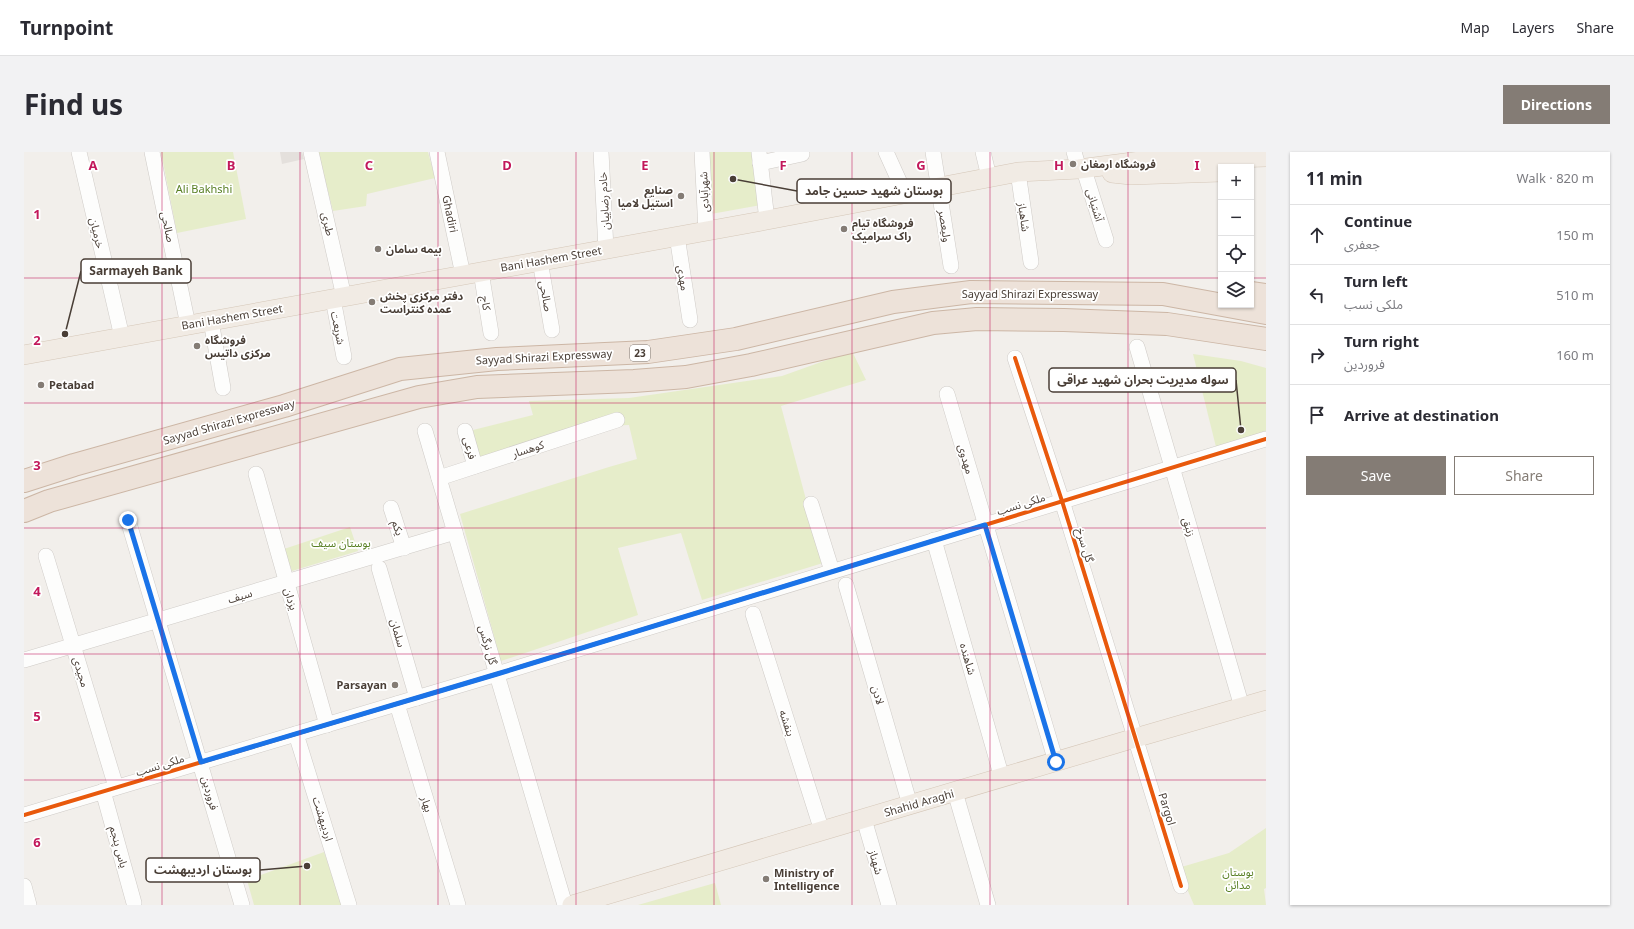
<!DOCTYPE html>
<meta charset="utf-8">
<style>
:root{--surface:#fff;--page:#f2f2f3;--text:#2b2b33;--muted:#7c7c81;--line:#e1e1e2;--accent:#847c75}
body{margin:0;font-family:"Noto Sans","Noto Sans Arabic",sans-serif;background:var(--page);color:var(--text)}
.controls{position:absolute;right:12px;top:12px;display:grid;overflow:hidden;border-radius:0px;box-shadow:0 1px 3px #0004}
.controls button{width:36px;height:36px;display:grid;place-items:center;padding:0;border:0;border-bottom:1px solid var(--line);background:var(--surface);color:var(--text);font:20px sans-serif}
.stop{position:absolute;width:12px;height:12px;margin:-9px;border:3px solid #1a73e8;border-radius:50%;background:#fff}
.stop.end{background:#1a73e8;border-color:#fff;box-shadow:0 1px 4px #0008}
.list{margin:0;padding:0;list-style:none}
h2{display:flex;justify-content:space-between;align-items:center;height:52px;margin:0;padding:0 16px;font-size:17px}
h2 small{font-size:13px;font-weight:400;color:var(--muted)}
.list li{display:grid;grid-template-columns:26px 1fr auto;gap:12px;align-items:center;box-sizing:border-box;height:60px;padding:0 16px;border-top:1px solid var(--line)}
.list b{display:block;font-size:15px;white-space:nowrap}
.list p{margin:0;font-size:13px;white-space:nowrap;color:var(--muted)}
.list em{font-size:13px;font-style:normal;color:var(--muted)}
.actions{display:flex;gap:8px;padding:12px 16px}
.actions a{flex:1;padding:9px 0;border:1px solid var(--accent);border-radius:0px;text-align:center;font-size:14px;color:var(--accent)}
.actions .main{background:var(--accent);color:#fff}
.icon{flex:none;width:22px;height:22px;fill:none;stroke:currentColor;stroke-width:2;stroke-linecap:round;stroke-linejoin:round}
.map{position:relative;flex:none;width:1242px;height:753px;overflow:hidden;border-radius:0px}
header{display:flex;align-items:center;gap:24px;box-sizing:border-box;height:56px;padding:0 20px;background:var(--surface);border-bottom:1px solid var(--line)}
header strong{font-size:19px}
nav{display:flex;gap:22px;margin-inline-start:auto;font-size:14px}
.intro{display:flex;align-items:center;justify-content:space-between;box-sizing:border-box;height:96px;padding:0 24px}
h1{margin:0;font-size:28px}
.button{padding:10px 18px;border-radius:0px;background:var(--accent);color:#fff;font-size:14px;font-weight:700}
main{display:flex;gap:24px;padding:0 24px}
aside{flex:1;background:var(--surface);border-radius:0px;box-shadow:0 1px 3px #0004}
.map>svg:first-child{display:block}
.green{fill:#e6edca}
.parking{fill:#e4e0dc}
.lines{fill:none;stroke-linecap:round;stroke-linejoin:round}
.minor-casing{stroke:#cfcbc7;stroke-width:16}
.major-casing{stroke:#d5c7b8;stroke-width:20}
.highway-casing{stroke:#ccb6a5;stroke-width:24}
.minor{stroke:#fdfdfc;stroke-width:15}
.major{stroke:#f1ebe4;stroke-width:19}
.highway{stroke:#ede2d9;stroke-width:22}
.cycleway-casing{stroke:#fff;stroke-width:6}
.cycleway{stroke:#e8590c;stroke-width:4}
.route{stroke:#1a73e8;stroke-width:5}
.grid{fill:none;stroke:#c2185b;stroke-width:1;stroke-opacity:0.55}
.poi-dot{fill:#847c75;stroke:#fff;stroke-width:1.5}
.labels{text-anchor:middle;stroke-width:3.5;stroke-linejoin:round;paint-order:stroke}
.shield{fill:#fff;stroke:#807872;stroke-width:1}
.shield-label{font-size:10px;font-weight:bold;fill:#493e36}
.poi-label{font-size:11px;font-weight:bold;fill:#493e36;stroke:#fff;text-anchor:start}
.park-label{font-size:11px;fill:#598025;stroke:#fff}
.street-label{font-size:11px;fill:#493e36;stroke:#fff}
.grid-label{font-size:13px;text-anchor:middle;font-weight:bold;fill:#c2185b;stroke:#fff;stroke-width:3.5;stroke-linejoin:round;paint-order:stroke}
.leader{fill:none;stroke:#493e36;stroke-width:1.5}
.callout-dot{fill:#493e36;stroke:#fff;stroke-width:1.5}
.callout{fill:#fff;stroke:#493e36;stroke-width:1.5}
.callout-label{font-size:12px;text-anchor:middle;font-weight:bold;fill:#493e36}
</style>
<header>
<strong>Turnpoint</strong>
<nav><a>Map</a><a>Layers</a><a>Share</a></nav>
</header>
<div class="intro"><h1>Find us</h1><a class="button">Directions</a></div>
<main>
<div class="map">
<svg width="1242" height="753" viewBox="0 0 1242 753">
<rect width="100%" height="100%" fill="#f2efeb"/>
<g class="green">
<path d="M137,0H209L222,67L153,81Z"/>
<path d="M294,0H404L411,26L343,42L342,54L309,59Z"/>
<path d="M683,0H731L737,53L687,62Z"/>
<path d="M828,199L842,228L757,254L799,411L678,448L657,381L594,396L614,463L477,509L436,362L585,315L613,307L605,273L555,275L455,309L449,278L509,263L505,249L605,246L758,224Z"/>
<path d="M1169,202L1217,209L1242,216V279L1192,295Z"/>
<path d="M326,375L334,399L268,419L260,397Z"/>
<path d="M1242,676V736L1240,737L1242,753H1170L1154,716L1205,701Z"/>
<path d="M300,700L318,753H230L223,728Z"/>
<path d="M691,731L697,753H614Z"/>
</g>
<path class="parking" d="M256,0H278L280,7L258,12Z"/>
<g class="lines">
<g class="minor-casing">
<g id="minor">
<path d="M55,0L98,185"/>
<path d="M128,0L164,173"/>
<path d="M287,0L320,145"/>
<path d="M413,0L439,123"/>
<path d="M577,0L582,97"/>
<path d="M678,0L682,79"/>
<path d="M735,0L743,68"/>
<path d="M862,0L881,42"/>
<path d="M909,0L927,114"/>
<path d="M959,0L965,25"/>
<path d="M1050,0L1055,17L1060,18L1082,88"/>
<path d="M736,11L778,2"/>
<path d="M994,20L1007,110"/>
<path d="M653,84L666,168"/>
<path d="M516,109L528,178"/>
<path d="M457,120L467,181"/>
<path d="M309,147L320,205"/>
<path d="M187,169L199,236"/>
<path d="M1113,195L1218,555"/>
<path d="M991,206L1038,349L1157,734"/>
<path d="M923,242L1032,610"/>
<path d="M401,279L541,753"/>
<path d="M441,279L451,314"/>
<path d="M232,322L303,573"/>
<path d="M415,326L593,268"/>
<path d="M787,352L808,419"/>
<path d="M367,356L380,396"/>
<path d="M104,368L218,753"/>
<path d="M910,388L978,626"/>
<path d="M22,404L92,635"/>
<path d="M355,416L393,546"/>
<path d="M822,433L886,653"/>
<path d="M729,462L798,679"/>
<path d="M0,508L431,380"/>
<path d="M373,552L434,753"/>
<path d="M272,582L325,753"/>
<path d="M79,639L110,751"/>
<path d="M931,640L964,753"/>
<path d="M0,663L473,522L1242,287"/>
<path d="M840,667L865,753"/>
<path d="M0,734L5,753"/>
</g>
</g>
<g class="major-casing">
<g id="major">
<path d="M1088,21L1107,23L1197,20"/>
<path d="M0,203L743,68L994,20L1055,17L1116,9L1242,5"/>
<path d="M548,753L1111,586L1242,548"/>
</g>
</g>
<g class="highway-casing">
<g id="highway">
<path d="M1227,141L1242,143"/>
<path d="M0,329L50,313L260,254L376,217L473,207L624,200L712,187L869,150L947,140L1139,142L1242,161"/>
<path d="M0,359L25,349L395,245L453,235L610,229L662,225L727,213L909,171L953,167L1040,168L1143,172L1242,187"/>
</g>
</g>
<use href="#minor" class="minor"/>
<use href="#major" class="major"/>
<use href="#highway" class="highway"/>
<g class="cycleway-casing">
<g id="cycleway">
<path d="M991,206L1038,349L1157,734"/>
<path d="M0,663L473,522L1242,287"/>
</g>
</g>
<use href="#cycleway" class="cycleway"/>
</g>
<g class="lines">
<path class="route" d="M104,368L177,610L473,522L961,373L1032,610"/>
</g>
<path class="grid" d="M138,0V753M276,0V753M414,0V753M552,0V753M690,0V753M828,0V753M966,0V753M1104,0V753M0,126H1197M1227,126H1242M0,251H1242M0,376H1242M0,502H1242M0,628H1242"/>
<g class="poi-dot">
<circle cx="1049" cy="12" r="4"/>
<circle cx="657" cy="44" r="4"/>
<circle cx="820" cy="77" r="4"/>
<circle cx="354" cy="97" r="4"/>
<circle cx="348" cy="150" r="4"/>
<circle cx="173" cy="194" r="4"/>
<circle cx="17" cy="233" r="4"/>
<circle cx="371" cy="533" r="4"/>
<circle cx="742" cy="727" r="4"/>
</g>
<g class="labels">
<rect class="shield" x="606" y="193" width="20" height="16" rx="3"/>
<g class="shield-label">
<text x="616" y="205">23</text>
</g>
<g class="poi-label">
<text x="1057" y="16">فروشگاه ارمغان</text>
<text x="649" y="42" text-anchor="end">صنایع<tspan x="649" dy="13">استیل لامیا</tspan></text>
<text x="828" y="75">فروشگاه تیام<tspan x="828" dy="13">راک سرامیک</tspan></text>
<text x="362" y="101">بیمه سامان</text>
<text x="356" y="148">دفتر مرکزی پخش<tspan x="356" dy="13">عمده کنتراست</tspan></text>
<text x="181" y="192">فروشگاه<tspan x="181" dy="13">مرکزی داتیس</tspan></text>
<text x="25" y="237">Petabad</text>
<text x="363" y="537" text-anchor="end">Parsayan</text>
<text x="750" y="725">Ministry of<tspan x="750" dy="13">Intelligence</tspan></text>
</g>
<g class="park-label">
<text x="180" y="41">Ali Bakhshi</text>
<text x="317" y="395">بوستان سیف</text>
<text x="1214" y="724">بوستان<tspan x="1214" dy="13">مدائن</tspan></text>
</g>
<g class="street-label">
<text transform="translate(680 40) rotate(-93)" y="4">شهرآبادی</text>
<text transform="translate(580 49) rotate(-93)" y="4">خادم رضاییان</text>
<text transform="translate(1071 53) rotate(73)" y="4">آشتیانی</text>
<text transform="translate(426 62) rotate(78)" y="4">Ghadiri</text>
<text transform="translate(1000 65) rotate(82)" y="4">شاهباز</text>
<text transform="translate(304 72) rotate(77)" y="4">طبری</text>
<text transform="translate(921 74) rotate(81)" y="4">ولیعصر</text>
<text transform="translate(144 75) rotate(78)" y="4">صالحی</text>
<text transform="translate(73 81) rotate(77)" y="4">خرمیان</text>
<text transform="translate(527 107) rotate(-10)" y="4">Bani Hashem Street</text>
<text transform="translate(659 126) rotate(81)" y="4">مهدی</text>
<text x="1006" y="146">Sayyad Shirazi Expressway</text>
<text transform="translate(522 144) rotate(80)" y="4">صالحی</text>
<text transform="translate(462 151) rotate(80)" y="4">کاج</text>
<text transform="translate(208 165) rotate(-10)" y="4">Bani Hashem Street</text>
<text transform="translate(314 176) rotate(79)" y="4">شریعت</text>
<text transform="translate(520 205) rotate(-3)" y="4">Sayyad Shirazi Expressway</text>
<text transform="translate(205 270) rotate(-16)" y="4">Sayyad Shirazi Expressway</text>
<text transform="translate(446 296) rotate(75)" y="4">فرعی</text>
<text transform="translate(504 297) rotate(-18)" y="4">کوهسار</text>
<text transform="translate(942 307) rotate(74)" y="4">مهدوی</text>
<text transform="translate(997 352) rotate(-17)" y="4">ملکی نسب</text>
<text transform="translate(1165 375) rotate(74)" y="4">زنبق</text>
<text transform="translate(374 376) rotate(72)" y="4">یکم</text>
<text transform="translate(1061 393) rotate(73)" y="4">گل سرخ</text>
<text transform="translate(216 444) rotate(-17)" y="4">سیف</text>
<text transform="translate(267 447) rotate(74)" y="4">یزدان</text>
<text transform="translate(374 481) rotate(74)" y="4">سلمان</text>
<text transform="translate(464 493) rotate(74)" y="4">گل نرگس</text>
<text transform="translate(944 507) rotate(74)" y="4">شاهنده</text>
<text transform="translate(57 520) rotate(73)" y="4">مجیدی</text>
<text transform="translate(854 543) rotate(74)" y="4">لادن</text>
<text transform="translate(763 571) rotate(72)" y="4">بنفشه</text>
<text transform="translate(136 613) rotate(-17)" y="4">ملکی نسب</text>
<text transform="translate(186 641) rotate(74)" y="4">فروردین</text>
<text transform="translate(895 651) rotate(-16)" y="4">Shahid Araghi</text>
<text transform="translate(403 652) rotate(73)" y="4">بهار</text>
<text transform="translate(1143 657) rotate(73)" y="4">Pargol</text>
<text transform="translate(299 667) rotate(73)" y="4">اردیبهشت</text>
<text transform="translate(95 695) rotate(75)" y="4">یاس پنجم</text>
<text transform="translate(852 710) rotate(74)" y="4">شهناز</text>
</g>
</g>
<g class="grid-label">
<text x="69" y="18">A</text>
<text x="207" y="18">B</text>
<text x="345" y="18">C</text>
<text x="483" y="18">D</text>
<text x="621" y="18">E</text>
<text x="759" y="18">F</text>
<text x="897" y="18">G</text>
<text x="1035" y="18">H</text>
<text x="1173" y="18">I</text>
<text x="13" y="67">1</text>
<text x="13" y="193">2</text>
<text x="13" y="318">3</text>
<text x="13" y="444">4</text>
<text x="13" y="569">5</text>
<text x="13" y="695">6</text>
</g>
<path class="leader" d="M709 27L773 39M41 182L57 119M1217 278L1212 228M283 714L236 718"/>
<g class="callout-dot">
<circle cx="709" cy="27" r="4"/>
<circle cx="41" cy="182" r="4"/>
<circle cx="1217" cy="278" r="4"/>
<circle cx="283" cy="714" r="4"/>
</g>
<g class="callout">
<rect x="773" y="27" width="154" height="24" rx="4"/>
<rect x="57" y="107" width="110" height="24" rx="4"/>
<rect x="1025" y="216" width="187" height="24" rx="4"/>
<rect x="122" y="706" width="114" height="24" rx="4"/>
</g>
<g class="callout-label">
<text x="850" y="43">بوستان شهید حسین جامد</text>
<text x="112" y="123">Sarmayeh Bank</text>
<text x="1119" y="232">سوله مدیریت بحران شهید عراقی</text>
<text x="179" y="722">بوستان اردیبهشت</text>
</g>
</svg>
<div class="controls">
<button>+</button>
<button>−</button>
<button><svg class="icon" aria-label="locate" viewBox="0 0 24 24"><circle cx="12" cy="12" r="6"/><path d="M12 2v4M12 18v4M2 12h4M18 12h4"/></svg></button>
<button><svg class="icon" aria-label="layers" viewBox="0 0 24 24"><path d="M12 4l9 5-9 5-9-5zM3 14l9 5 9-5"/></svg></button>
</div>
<div class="stop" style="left:1032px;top:610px"></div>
<div class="stop end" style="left:104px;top:368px"></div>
</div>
<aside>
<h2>11 min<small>Walk · 820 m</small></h2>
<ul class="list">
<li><svg class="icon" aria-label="ahead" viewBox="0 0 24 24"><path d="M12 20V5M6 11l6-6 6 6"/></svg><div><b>Continue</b><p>جعفری</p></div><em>150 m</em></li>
<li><svg class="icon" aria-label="left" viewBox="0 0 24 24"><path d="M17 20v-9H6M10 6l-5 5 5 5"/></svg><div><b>Turn left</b><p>ملکی نسب</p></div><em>510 m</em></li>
<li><svg class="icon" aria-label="right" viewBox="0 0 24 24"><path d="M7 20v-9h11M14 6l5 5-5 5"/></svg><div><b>Turn right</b><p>فروردین</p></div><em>160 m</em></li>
<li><svg class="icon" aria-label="arrive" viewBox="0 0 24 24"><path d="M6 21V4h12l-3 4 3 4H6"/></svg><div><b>Arrive at destination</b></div></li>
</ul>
<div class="actions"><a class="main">Save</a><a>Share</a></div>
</aside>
</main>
